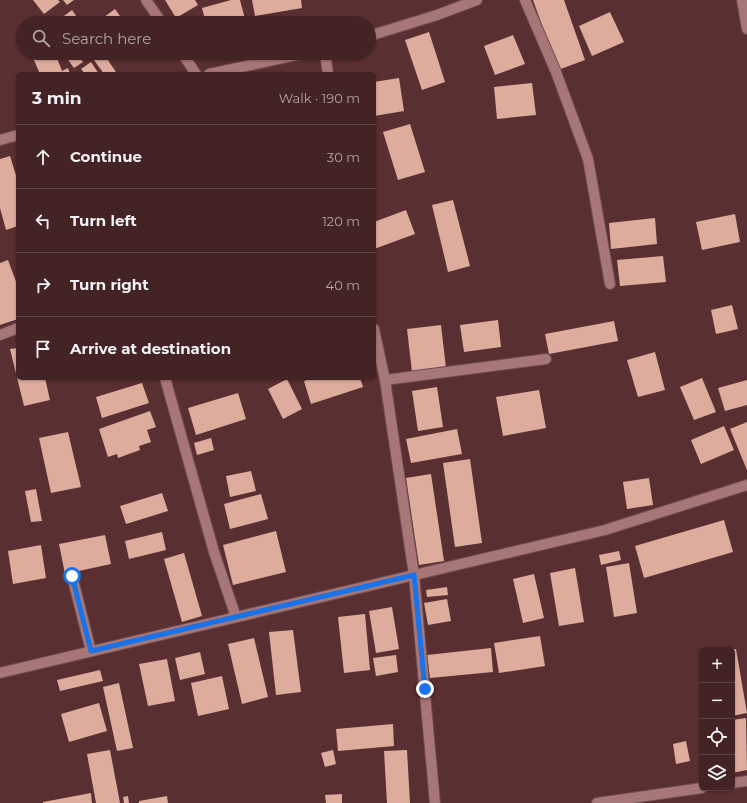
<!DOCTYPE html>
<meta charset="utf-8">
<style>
:root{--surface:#442325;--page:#4e2f32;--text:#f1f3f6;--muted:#afa4a7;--line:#5c4042}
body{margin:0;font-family:Montserrat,sans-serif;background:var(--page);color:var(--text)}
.controls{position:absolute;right:12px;bottom:12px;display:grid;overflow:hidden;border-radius:6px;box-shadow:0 1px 3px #0004}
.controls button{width:36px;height:36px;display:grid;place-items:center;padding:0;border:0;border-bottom:1px solid var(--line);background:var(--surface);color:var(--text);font:20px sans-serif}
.stop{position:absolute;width:12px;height:12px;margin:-9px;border:3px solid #1a73e8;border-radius:50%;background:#fff}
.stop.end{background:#1a73e8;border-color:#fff;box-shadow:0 1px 4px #0008}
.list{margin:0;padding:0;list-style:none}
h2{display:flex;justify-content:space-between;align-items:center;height:52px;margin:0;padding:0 16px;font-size:17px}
h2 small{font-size:13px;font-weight:400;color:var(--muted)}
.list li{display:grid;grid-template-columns:26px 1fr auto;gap:12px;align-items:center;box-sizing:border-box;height:64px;padding:0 16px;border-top:1px solid var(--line)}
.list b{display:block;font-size:15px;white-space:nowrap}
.list em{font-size:13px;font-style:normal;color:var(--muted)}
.icon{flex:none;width:22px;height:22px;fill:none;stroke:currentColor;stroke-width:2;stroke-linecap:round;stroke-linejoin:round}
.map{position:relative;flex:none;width:747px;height:803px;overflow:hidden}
.search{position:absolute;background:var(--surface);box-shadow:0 1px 3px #0004;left:16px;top:16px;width:360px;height:44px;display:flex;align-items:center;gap:10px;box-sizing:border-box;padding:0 14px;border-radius:22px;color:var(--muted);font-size:15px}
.panel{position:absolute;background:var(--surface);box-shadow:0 1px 3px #0004;left:16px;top:72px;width:360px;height:308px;border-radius:6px}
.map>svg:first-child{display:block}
.building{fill:#ddac9d}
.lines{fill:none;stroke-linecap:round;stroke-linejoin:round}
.minor-casing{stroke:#6f4c4e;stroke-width:12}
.minor{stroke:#a77677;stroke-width:10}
.route{stroke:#1a73e8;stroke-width:5}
</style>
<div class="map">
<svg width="747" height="803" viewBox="0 0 747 803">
<rect width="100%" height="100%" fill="#5a2f31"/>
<g class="building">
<path d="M33,0H58L60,2L44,14Z"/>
<path d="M63,0H74L67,5Z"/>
<path d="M165,0H195L198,5L176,18Z"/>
<path d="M231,0H240L245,19L231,23H206L202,8Z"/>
<path d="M252,0H301L302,8L255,16Z"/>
<path d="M533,0H564L585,60L558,70Z"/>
<path d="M115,9L125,23H96Z"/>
<path d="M72,10L81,23H58L57,21Z"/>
<path d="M610,12L624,42L592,56L579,26Z"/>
<path d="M429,32L445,82L422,90L405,40Z"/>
<path d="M513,35L525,64L495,75L484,46Z"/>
<path d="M31,53H55L62,71L68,68L70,74H40Z"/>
<path d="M63,53H76L83,62L74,68Z"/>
<path d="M89,53H103L116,72L114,74H104Z"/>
<path d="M230,53H249L250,54L232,59Z"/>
<path d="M91,62L99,74H85L81,69Z"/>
<path d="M399,78L404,111L374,116V82Z"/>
<path d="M532,83L536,115L497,119L494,87Z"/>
<path d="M410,124L425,172L398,180L383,132Z"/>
<path d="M10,156L18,182V226L6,230L0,208V159Z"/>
<path d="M453,200L470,266L448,272L432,205Z"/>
<path d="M406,210L415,234L374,249V222Z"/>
<path d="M735,214L740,242L702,250L696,222Z"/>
<path d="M655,218L657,244L611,249L609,223Z"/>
<path d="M663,256L666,282L620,286L617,260Z"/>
<path d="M8,260L18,287V319L0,325V263Z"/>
<path d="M732,305L738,329L716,334L711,310Z"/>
<path d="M498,320L501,347L464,352L460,325Z"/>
<path d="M614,321L618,341L549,354L545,334Z"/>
<path d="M441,325L446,368L412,372L407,329Z"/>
<path d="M18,348V378H45L50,400L24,406L10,349Z"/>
<path d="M655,352L665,390L638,397L627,360Z"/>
<path d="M313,378H360L363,387L311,404L304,381Z"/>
<path d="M702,378L716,412L694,420L680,387Z"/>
<path d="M287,379L302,409L283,419L268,389Z"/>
<path d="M747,380V405L725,411L718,388Z"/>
<path d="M142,383L149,403L102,418L96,397Z"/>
<path d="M437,387L443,427L418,431L412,391Z"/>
<path d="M539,390L546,428L503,436L496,397Z"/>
<path d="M238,393L246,419L196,435L188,408Z"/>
<path d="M150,411L156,427L147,430L151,442L139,446L140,450L118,458L117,454L108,457L99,429Z"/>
<path d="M747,422V470L730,429Z"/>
<path d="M724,426L734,450L701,464L691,440Z"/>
<path d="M457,429L462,454L411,463L406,439Z"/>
<path d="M68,432L81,487L51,493L39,438Z"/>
<path d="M211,438L214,450L197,455L194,443Z"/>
<path d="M470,459L482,543L455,547L443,463Z"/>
<path d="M251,471L256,491L230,497L226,476Z"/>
<path d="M431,474L444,561L419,565L406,478Z"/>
<path d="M649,478L653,505L627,509L623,482Z"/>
<path d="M36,489L42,521L31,522L25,491Z"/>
<path d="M162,493L168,511L126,524L120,506Z"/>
<path d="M261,494L268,519L230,529L224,504Z"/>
<path d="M724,520L733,552L644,578L635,546Z"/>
<path d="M276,531L286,572L233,585L223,545Z"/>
<path d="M162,532L166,550L129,559L125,541Z"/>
<path d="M105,535L111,564L65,574L59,544Z"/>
<path d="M41,545L46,578L13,584L8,551Z"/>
<path d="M619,551L621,560L601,565L599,555Z"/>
<path d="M184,553L202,616L182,622L164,559Z"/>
<path d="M629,563L637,613L614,617L606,567Z"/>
<path d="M575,568L584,622L559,626L550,573Z"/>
<path d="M534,574L544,618L523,623L513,579Z"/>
<path d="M447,587L448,595L427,597L426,590Z"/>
<path d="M447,599L451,621L428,625L424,603Z"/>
<path d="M392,607L399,649L376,653L369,611Z"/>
<path d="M365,614L370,670L344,673L338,617Z"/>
<path d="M293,630L301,692L276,695L269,632Z"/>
<path d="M540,636L545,666L499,673L494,643Z"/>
<path d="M254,638L268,697L242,704L228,644Z"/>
<path d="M491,648L493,672L430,678L427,655Z"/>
<path d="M736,649L747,713L732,716V650Z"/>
<path d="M200,652L205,674L180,680L175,658Z"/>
<path d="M396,655L398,672L376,676L373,658Z"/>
<path d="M167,659L175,701L148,706L139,664Z"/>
<path d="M100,670L103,681L60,691L57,680Z"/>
<path d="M222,676L229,709L198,716L191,683Z"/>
<path d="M119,683L133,748L117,751L103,687Z"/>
<path d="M99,703L107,731L69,742L61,714Z"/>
<path d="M746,718L747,770L732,773V720Z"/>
<path d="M393,724L394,746L338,751L336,729Z"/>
<path d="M686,741L690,761L676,764L673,744Z"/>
<path d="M110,750L120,803H96L87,754Z"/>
<path d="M333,750L336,764L325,767L321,753Z"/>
<path d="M407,750L410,803H387L384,751Z"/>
<path d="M91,793L92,803H43V802Z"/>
<path d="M342,794V803H326L325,795Z"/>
<path d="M128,796L129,803H124L123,797Z"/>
<path d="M167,796L168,803H139V801Z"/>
</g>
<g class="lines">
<g class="minor-casing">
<g id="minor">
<path d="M146,0L162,23"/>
<path d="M525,0L556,72L588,159L610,284"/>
<path d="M742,0L747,29"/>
<path d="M369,36L437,15L477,0"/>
<path d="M182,53L196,74"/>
<path d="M325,53L328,74"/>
<path d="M209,74L306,53"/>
<path d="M0,140L18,135"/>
<path d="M374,329L385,380L414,575L435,803"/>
<path d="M0,335L18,328"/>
<path d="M165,378L214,552L236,617"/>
<path d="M385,380L546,359"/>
<path d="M72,576L91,651"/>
<path d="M0,673L605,530L747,485"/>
<path d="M732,783L747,781"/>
<path d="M597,803L702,788"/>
</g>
</g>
<use href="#minor" class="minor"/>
</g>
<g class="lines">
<path class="route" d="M72,576L91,651L414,575L425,689"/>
</g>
</svg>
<div class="controls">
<button>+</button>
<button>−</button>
<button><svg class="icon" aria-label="locate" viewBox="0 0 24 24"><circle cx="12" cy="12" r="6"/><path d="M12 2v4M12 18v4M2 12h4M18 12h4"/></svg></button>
<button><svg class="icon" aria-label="layers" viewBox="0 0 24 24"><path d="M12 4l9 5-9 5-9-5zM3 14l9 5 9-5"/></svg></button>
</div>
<div class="stop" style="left:72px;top:576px"></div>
<div class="stop end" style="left:425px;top:689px"></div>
<div class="search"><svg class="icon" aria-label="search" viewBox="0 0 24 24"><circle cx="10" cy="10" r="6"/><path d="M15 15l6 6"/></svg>Search here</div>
<section class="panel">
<h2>3 min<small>Walk · 190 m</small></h2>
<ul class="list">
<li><svg class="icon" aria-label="ahead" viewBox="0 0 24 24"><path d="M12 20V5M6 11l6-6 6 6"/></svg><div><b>Continue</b></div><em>30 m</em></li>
<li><svg class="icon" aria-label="left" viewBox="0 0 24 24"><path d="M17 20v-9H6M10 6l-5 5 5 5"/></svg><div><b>Turn left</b></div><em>120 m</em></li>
<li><svg class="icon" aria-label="right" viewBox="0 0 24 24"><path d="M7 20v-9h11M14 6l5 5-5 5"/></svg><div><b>Turn right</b></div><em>40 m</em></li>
<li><svg class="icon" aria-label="arrive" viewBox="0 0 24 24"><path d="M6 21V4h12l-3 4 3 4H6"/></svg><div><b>Arrive at destination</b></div></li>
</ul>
</section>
</div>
